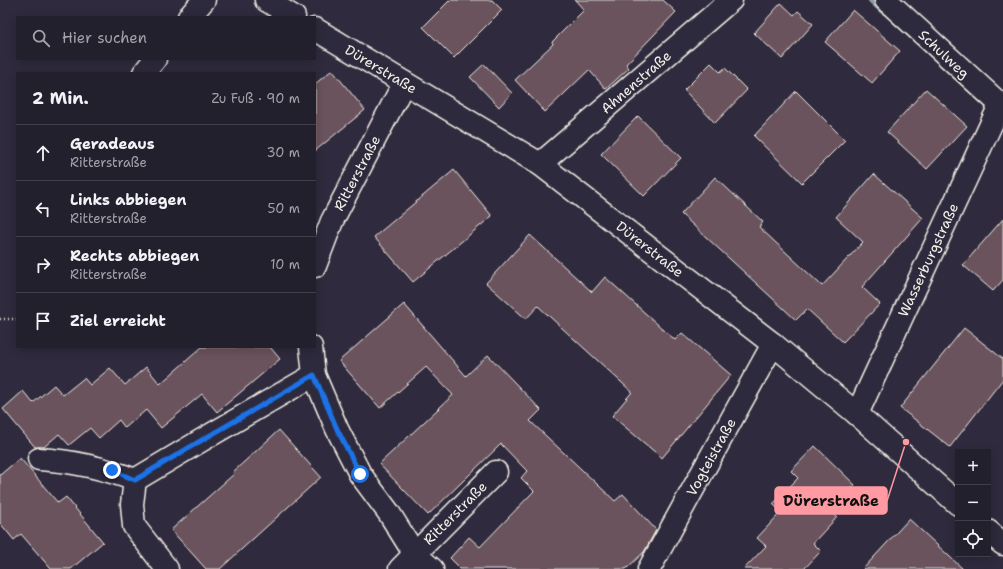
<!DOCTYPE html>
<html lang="de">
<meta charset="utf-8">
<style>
:root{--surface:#23202e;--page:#2f2d3a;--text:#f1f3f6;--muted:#a3a3aa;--line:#403e4a}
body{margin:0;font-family:"Shantell Sans",sans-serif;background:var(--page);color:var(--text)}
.controls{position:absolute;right:12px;bottom:12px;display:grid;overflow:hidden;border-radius:0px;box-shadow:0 2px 10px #0003}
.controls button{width:36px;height:36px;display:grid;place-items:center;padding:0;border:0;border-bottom:1px solid var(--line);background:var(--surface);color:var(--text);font:20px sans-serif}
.stop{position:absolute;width:12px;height:12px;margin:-9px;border:3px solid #1a73e8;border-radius:50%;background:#fff}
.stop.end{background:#1a73e8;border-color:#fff;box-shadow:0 1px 4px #0008}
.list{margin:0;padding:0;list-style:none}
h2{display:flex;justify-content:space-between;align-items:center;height:52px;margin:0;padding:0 16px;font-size:17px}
h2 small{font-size:13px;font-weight:400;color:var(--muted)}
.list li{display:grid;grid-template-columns:26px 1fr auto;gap:12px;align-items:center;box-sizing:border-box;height:56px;padding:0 16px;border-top:1px solid var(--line)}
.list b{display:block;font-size:15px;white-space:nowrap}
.list p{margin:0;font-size:13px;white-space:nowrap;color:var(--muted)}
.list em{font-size:13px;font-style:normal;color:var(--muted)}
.icon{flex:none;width:22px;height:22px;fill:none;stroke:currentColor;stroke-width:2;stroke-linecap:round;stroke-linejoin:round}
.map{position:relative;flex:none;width:1003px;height:569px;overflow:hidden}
.search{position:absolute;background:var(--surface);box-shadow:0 2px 10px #0003;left:16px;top:16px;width:300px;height:44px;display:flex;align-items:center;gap:10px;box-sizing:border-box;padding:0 14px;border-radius:0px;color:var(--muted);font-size:15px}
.panel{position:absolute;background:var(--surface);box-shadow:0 2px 10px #0003;left:16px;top:72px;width:300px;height:276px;border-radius:0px}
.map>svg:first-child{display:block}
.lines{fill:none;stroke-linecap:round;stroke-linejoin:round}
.stream{stroke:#8f9ba4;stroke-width:8}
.building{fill:#6b535d;stroke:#f4f1e8}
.minor-casing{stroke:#f4f1e8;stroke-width:25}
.path{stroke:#f4f1e8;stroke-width:2.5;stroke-dasharray:1 3;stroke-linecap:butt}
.minor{stroke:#2f2a3d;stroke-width:22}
.route{stroke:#1a73e8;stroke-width:5}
.labels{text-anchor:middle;stroke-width:3;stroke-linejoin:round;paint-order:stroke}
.street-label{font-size:14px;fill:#f4f1e8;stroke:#2f2a3d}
.leader{fill:none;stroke:#ff9aa2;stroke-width:1.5}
.callout-dot{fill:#ff9aa2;stroke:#2f2a3d;stroke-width:1.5}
.callout{fill:#ff9aa2;stroke:#ff9aa2;stroke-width:1.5}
.callout-label{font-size:15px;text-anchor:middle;font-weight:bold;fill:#111}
</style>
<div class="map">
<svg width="1003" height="569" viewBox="0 0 1003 569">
<rect width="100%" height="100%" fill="#2f2a3d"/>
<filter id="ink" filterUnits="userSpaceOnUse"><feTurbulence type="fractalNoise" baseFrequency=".025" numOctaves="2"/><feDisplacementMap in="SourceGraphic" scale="8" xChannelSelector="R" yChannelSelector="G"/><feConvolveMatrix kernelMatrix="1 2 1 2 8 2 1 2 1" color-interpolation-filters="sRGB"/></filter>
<g filter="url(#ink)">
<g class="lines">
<path class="stream" d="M872,0L883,10"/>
</g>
<g class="building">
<path d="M450,0H492L502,10L454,58L423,27Z"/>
<path d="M575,0H663L676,12L626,64L629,68L606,89L589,70L545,112L515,80L553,44L552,42L584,10Z"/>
<path d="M781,3L794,15L798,11L813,24L782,59L754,33Z"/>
<path d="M853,10L900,51L872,83L825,42Z"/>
<path d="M711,63L720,72L725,68L747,90L715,123L684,90Z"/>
<path d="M484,64L512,93L499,107L470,77Z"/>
<path d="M332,70L365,110L315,151V84Z"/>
<path d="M926,89L967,126L927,169L887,132Z"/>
<path d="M796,91L845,140L802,183L754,136Z"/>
<path d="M638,116L681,158L644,196L601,154Z"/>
<path d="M454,170L492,216L413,282L374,237Z"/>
<path d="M874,174L923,218L862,287L880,304L843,342L807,309L796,320L681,214L715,177L763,222L759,227L822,286L863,242L836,217Z"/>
<path d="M1003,219V280L993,291L963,265Z"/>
<path d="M530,235L592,292L605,277L675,340L682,333L731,375L662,458L612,416L632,392L538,306L526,319L486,283Z"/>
<path d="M404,304L466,376L488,355L541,410L530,421L615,501L623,494L656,530L644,552L626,569H459L460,568L450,558L469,537L480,547L534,491L521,478L527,471L501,444L428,515L379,464L453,395L426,367L380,408L339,361Z"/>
<path d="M964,328L1003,359V379L950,447L900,408Z"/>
<path d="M202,347H270L280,359L217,412L202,394L161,428L146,410L125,428L119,420L99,438L90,428L69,445L59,434L44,447H35L3,409L23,391L33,403L54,385L63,395L84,378L90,385L110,368L125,385L146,367L160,384Z"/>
<path d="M279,430L321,477L220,569H206L171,530L234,474L233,472Z"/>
<path d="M815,446L855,485L831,511L837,517L813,543L821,551L804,569H744L766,546L757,538L781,512L773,504L798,478L791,471Z"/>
<path d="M20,458L58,503L66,497L103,542L71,569H51L21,534L14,540L0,523V475Z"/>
<path d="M909,519L963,569H863Z"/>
</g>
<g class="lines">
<g class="minor-casing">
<g id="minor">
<path d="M266,0L294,17"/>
<path d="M886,0L1003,107"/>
<path d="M189,17L204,0"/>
<path d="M315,29L540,164L773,344L857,414L958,504"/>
<path d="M144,73L155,59"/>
<path d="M540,164L731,0"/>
<path d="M315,266L332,221L404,83"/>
<path d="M311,347L314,375L337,429L360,474L389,513L414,553L432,569"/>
<path d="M857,414L1000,105"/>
<path d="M39,459C72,461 104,468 135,480L132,504L134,526L167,569"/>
<path d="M135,480L202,440L314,375"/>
<path d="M988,531L1003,544"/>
<path d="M400,569L496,472"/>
<path d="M649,569L773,344"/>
</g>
</g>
<path class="path" d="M0,319H17"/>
<use href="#minor" class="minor"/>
</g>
</g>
<g class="lines" filter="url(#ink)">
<path class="route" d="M112,470L135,480L202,440L314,375L337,429L360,474"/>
</g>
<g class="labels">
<g class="street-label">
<text transform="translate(944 54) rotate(43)" y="5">Schulweg</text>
<text transform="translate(381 69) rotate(31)" y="5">Dürerstraße</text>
<text transform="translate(636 82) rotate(-41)" y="5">Ahnenstraße</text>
<text transform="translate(357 173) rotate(-62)" y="5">Ritterstraße</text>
<text transform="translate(650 249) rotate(38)" y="5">Dürerstraße</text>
<text transform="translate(928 260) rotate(-65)" y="5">Wasserburgstraße</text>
<text transform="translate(711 457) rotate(-61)" y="5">Vogteistraße</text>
<text transform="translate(455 513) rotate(-45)" y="5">Ritterstraße</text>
</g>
</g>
<path class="leader" d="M906 442L887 501"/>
<circle class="callout-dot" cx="906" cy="442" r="4"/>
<rect class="callout" x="775" y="487" width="112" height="27" rx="4"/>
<g class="callout-label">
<text x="831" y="506">Dürerstraße</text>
</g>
</svg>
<div class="controls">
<button>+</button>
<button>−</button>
<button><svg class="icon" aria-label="locate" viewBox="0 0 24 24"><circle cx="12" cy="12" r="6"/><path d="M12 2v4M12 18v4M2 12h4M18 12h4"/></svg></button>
</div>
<div class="stop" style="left:360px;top:474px"></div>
<div class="stop end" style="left:112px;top:470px"></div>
<div class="search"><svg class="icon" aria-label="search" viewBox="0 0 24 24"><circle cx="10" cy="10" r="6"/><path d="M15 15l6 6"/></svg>Hier suchen</div>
<section class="panel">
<h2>2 Min.<small>Zu Fuß · 90 m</small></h2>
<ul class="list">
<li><svg class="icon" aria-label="ahead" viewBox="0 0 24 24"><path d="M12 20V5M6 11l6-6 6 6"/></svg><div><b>Geradeaus</b><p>Ritterstraße</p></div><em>30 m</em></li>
<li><svg class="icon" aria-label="left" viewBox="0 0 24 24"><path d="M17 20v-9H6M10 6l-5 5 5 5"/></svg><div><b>Links abbiegen</b><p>Ritterstraße</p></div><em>50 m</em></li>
<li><svg class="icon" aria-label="right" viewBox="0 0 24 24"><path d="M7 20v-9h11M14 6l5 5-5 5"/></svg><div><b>Rechts abbiegen</b><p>Ritterstraße</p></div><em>10 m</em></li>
<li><svg class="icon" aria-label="arrive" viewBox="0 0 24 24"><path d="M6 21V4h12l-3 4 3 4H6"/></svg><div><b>Ziel erreicht</b></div></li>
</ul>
</section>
</div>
